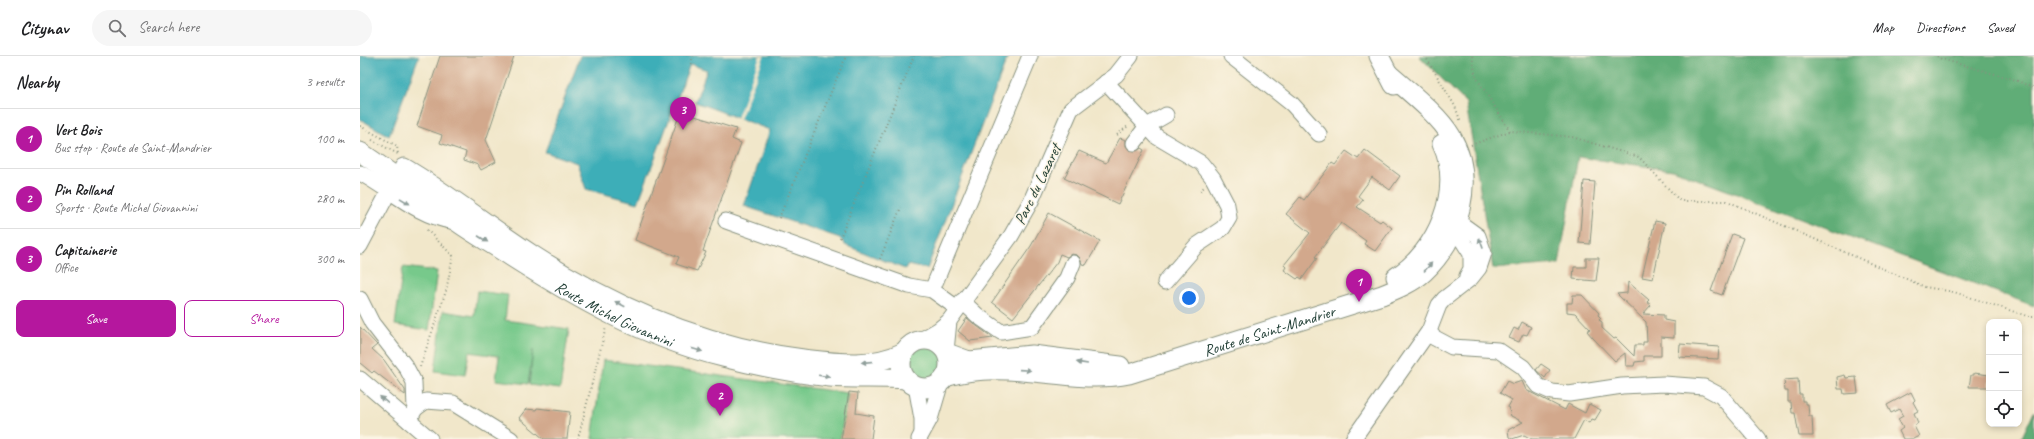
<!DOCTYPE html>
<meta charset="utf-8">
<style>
:root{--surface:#fff;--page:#f6f6f6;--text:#202124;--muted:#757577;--line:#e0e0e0;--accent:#b5179e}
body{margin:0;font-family:Caveat,sans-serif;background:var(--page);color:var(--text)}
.controls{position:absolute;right:12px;bottom:12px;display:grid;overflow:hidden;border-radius:8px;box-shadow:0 2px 6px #0003}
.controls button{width:36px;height:36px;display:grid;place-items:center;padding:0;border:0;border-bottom:1px solid var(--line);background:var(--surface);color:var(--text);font:20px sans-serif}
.you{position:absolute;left:829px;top:242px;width:14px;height:14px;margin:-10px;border:3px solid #fff;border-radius:50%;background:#1a73e8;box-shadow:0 0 0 6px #1a73e833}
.badge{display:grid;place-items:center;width:26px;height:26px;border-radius:50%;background:var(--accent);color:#fff;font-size:13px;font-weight:700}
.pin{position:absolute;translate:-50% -33px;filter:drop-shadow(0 1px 2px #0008)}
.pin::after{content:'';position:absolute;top:21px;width:14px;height:12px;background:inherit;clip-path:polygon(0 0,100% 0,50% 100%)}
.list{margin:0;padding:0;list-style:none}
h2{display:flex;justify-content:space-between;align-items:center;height:52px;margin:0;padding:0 16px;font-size:17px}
h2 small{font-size:13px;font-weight:400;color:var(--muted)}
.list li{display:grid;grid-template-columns:26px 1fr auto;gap:12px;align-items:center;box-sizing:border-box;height:60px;padding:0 16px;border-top:1px solid var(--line)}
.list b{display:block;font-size:15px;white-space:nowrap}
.list p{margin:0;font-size:13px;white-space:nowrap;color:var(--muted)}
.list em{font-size:13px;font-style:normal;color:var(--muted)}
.actions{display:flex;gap:8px;padding:12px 16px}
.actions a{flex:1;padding:9px 0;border:1px solid var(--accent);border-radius:8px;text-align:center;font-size:14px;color:var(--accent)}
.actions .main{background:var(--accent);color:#fff}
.icon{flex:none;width:22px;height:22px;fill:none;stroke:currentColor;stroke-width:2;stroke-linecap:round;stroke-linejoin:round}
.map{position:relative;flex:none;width:1674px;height:383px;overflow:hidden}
header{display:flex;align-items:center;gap:24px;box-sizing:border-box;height:56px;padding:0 20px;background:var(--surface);border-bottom:1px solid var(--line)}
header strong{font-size:19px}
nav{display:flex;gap:22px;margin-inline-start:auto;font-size:14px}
.search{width:280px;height:36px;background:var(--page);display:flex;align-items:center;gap:10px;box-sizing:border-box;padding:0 14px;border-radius:22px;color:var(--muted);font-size:15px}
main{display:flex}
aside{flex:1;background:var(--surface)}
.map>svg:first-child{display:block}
.green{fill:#77c98b;stroke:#4b8360}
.forest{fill:#61ad77;stroke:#407556}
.water{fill:#3daeb8;stroke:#2e7676}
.pier{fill:#f1e7ca}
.building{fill:#d2a88c}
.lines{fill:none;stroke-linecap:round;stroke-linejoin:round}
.minor-casing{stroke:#88927f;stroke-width:17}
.major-casing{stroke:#88927f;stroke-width:21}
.path{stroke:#88927f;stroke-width:2;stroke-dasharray:1 3;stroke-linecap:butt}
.minor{stroke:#fff;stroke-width:15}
.major{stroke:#fff;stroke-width:19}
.oneway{fill:#8f9e9a}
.labels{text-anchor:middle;stroke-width:3;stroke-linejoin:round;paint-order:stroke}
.street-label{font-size:16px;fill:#1f3d34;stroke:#fcf5e5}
</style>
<header>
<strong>Citynav</strong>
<div class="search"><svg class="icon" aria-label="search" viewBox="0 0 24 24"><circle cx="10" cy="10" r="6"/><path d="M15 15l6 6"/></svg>Search here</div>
<nav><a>Map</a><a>Directions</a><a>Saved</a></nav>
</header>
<main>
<aside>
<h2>Nearby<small>3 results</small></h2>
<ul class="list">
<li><span class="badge">1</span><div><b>Vert Bois</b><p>Bus stop · Route de Saint-Mandrier</p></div><em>100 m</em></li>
<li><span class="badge">2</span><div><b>Pin Rolland</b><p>Sports · Route Michel Giovannini</p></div><em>280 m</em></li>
<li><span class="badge">3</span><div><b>Capitainerie</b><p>Office</p></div><em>300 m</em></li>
</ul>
<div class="actions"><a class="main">Save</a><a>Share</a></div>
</aside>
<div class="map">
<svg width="1674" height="383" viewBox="0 0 1674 383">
<rect width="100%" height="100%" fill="#fcf5e5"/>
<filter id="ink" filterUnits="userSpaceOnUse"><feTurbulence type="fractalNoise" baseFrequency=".025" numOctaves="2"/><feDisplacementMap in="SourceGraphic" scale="8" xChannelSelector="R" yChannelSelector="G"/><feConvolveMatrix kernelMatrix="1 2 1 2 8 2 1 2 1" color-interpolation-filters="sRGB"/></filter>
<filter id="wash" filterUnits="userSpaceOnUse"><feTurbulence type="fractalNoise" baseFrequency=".012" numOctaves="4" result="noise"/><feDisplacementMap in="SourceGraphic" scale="16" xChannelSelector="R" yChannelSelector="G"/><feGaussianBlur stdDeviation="0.9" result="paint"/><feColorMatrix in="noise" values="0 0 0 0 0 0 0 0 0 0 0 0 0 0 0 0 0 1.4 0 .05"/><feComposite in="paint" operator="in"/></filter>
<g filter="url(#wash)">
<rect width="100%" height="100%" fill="#f1e7ca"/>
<g class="green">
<path d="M43,211L77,215L69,274L35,269Z"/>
<path d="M117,235L148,239L145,264L209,273L200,333L169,329L173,294L168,328L136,324L139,300L109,296L105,319L75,315L83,255L114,260Z"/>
<path d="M568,284C599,293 593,331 562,332L542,316C538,295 549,287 568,284Z"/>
<path d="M243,304L488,337L480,383H232Z"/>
</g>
<g class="forest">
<path d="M1059,0H1674V250L1313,114L1218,101L1199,208L1133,213L1106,47Z"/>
<path d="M1674,355V383H1661Z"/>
</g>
<g class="water">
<path d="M0,0H59L29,80L0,63Z"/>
<path d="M220,0H648L567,213L547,209L545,213L485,189L480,182L384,150L410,74L335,46L347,14L330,8L278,147L226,133L217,107L185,96Z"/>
</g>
<path class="pier" d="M400,0H404L380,63L377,62Z"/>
<g id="blocks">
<g class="building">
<path d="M80,0H154L126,84L136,106L121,114L118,109L104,104L106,96L80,87L82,79L57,70Z"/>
<path d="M322,56L376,73L372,83L381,87L343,195L346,196L337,215L316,208L319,201L275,184L320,57Z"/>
<path d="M760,82L766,84V90L769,94L777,95L781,92L784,94L758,148L704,122L719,95L746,107Z"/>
<path d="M1005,94L1040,120L1030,134L1012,121L998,140L1003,144L997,151L1020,166L1022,164L1032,172L1015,195L1004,188L1006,185L981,167L955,201L957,202L942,223L939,221L937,223L924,214L926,211L924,209L950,177L926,158L940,141L944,144L972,107L975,109L986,95L998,103Z"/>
<path d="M1224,125L1235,126L1230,188L1219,187Z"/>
<path d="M689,157L740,185L726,209L722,208L720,202L717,199L711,198L707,201L700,198L697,206L653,262L632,246L671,190Z"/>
<path d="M1295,165L1305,167L1293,223L1282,221Z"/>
<path d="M1372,178L1383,182L1362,239L1351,235Z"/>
<path d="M1226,202H1239L1236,225L1213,223L1214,211H1226Z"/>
<path d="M1268,226L1289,244L1287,246L1291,249L1283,258L1304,259V264L1314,266V282L1301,281V300H1284V305L1275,306L1274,310H1266L1265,297L1255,305L1233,282L1227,275L1230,273L1215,257L1207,256V247H1212L1213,239H1222L1239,257L1238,259L1241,262L1239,264L1242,266V272L1254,283L1256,282L1274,300L1275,289H1283V286H1287L1286,266L1257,238L1267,237Z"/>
<path d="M607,262L613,267L633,282L610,285L598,275Z"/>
<path d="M1162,266L1171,271L1167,279L1163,278L1159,286L1149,282L1154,272L1158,274Z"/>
<path d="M0,271L17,289L12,293L24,304L45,334V339L14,315L12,317L0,307Z"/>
<path d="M1320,288L1359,291L1358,303L1319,301Z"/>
<path d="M1181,308L1190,314L1185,322L1176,314Z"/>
<path d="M1614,317L1629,319V331H1609L1611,319H1614Z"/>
<path d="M1485,319L1486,322L1496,321L1498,337L1484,338L1483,333H1478L1477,321Z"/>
<path d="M1438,323L1439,338H1442V345H1445V348H1448L1449,360H1452L1453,380H1439L1435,357H1432L1431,346H1428V335H1425L1424,324Z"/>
<path d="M1147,325L1153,328L1162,325L1166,334L1205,354L1208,348L1225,357L1229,348L1241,354L1235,364L1232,363L1229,367L1224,364L1214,383H1172L1164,379L1152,383L1149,381L1148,374L1163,366L1151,360L1148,351L1152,344L1140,337Z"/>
<path d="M489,336L498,337L496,357L514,360L511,383H481Z"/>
<path d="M1551,336L1555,344L1553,346L1558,355L1554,357L1558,367L1554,370L1559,380L1553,383H1543L1539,375L1543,372L1538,363L1543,360L1539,353L1531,357L1527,349Z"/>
<path d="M177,352L210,356L207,383H184L159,362L166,353L176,354Z"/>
</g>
</g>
</g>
<g filter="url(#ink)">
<use href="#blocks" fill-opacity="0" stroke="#88927f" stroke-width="1"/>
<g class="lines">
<g class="minor-casing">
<g id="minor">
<path d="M871,0L932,48L959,78"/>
<path d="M746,26L797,81L841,107L853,122L867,149L869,162L863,172L836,190L805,226"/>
<path d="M774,87L787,70L806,59"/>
<path d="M0,117C29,132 57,160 91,165"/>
<path d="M366,165L549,230L572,234L597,252"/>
<path d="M1088,166L1092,177L1102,184L1111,198V213L1107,220"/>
<path d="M0,190L25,143"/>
<path d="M572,234L670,0"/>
<path d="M0,243L12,267L46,311L54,326L55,353L49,365"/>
<path d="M602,245L618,260L641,276L672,271L707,222L713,207"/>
<path d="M1069,275L1073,281L1092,291L1138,294L1163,311L1178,330L1192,336L1209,338L1262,330L1304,328L1344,331L1361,340L1398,383"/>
<path d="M561,284L578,274L589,265L651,180L671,145L711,53L756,19L771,0"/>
<path d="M586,295L589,265"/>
<path d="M0,323L70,383"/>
<path d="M556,330L562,363V375"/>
<path d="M55,353L66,345L93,347L151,383"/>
<path d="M559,383L570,363L581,326"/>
<path d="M993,383L1069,275L1079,249L1084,243L1111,222L1119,212L1124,197L1118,180L1100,167H1087"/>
</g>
</g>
<g class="major-casing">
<g id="major">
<path d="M1019,0L1034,29"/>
<path id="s1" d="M0,96C33,118 64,142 96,165C114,178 134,189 152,201C218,243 286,282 363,301C398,310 434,317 470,321C495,323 521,321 546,323"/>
<path d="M44,112C89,138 130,172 174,200C255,252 347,291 443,303C477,307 513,312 544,296"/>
<path d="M1036,221C1077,196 1104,133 1082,88"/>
<circle cx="565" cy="308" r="24"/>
<path d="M587,297L609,305L672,299L760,310"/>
<path id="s2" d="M585,321C648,301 708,330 769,318L1022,239C1037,233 1052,227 1064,216C1100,182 1116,123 1091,80C1079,59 1048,35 1029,18"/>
</g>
</g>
<g class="path">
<path d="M1065,0L1095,50L1100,64"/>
<path d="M1112,0L1116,21L1150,75"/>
<path d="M1577,0L1581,3L1653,23L1674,32"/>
<path d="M331,8L333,0"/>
<path d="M0,70L37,90L38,98"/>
<path d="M757,79L768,70"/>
<path d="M12,84L38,98"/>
<path d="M1111,89L1150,75L1212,81L1279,101L1320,145H1367L1565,231L1594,236L1667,260H1674"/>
<path d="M840,135L844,131"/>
<path d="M419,162L486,0"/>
<path d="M480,182L554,0"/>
<path d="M520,203L541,151"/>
<path d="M60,311L86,235L93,200L65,172"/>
<path d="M218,383L246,271"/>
</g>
<use href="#minor" class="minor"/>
<use href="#major" class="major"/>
</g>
<defs><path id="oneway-solid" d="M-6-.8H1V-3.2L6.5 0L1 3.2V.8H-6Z"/></defs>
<g class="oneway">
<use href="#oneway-solid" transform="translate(45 145) rotate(32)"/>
<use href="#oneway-solid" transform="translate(123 183) rotate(33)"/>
<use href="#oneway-solid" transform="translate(1121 187) rotate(-111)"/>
<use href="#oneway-solid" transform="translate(1068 211) rotate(-48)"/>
<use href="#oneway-solid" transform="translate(260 248) rotate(-153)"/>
<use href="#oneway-solid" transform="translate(337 294) rotate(16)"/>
<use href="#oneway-solid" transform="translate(507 306) rotate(175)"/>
<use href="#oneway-solid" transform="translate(722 307) rotate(-171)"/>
<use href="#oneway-solid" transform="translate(665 314) rotate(4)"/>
<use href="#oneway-solid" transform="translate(464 320) rotate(7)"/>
<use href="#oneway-solid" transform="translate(24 344) rotate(-140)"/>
</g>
</g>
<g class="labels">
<g class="street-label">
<text transform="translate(677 128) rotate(-64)" y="6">Parc du Lazaret</text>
<text dy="6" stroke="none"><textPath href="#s1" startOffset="302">Route Michel Giovannini</textPath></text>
<text dy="6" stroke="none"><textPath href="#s2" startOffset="332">Route de Saint-Mandrier</textPath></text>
</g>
</g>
</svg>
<div class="controls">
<button>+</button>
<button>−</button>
<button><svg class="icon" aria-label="locate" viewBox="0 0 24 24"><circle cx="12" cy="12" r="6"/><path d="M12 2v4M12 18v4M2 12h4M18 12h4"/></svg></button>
</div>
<div class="you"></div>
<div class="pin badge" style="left:999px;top:246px">1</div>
<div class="pin badge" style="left:360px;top:360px">2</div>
<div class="pin badge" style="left:323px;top:74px">3</div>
</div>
</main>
